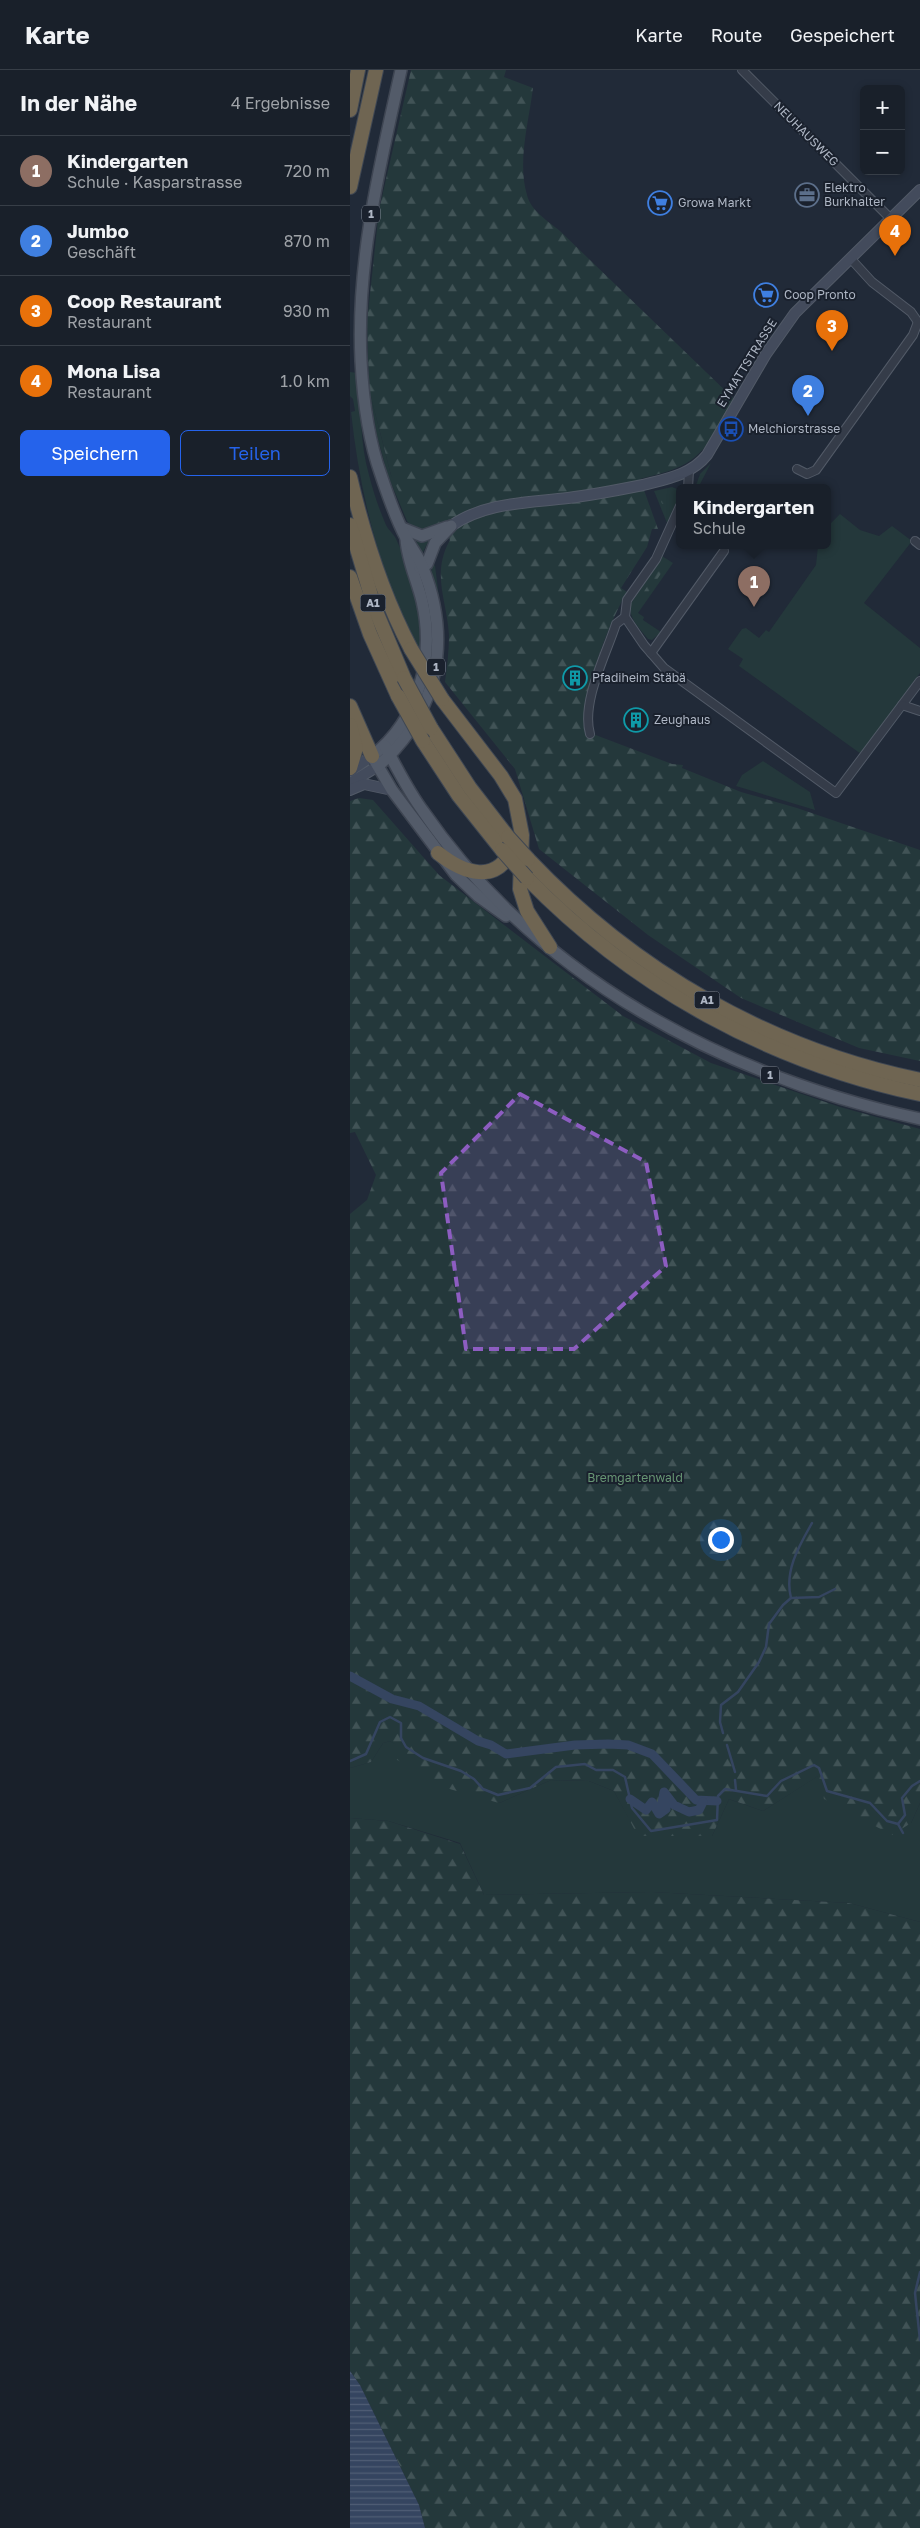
<!DOCTYPE html>
<html lang="de">
<meta charset="utf-8">
<style>
:root{--surface:#19202a;--page:#262d36;--text:#f1f3f6;--muted:#9fa3a8;--line:#373e47;--accent:#2563eb}
body{margin:0;font-family:"Golos Text",sans-serif;background:var(--page);color:var(--text)}
.controls{position:absolute;right:15px;top:15px;display:grid;overflow:hidden;border-radius:8px;box-shadow:0 2px 8px #0003}
.controls button{width:45px;height:45px;display:grid;place-items:center;padding:0;border:0;border-bottom:1px solid var(--line);background:var(--surface);color:var(--text);font:25px sans-serif}
.you{position:absolute;left:370px;top:1469px;width:18px;height:18px;margin:-12px;border:4px solid #fff;border-radius:50%;background:#1a73e8;box-shadow:0 0 0 8px #1a73e833}
.badge{display:grid;place-items:center;width:32px;height:32px;border-radius:50%;background:var(--accent);color:#fff;font-size:16px;font-weight:700}
.pin{position:absolute;translate:-50% -41px;filter:drop-shadow(0 1px 2px #0008)}
.pin::after{content:'';position:absolute;top:26px;width:18px;height:15px;background:inherit;clip-path:polygon(0 0,100% 0,50% 100%)}
.popup{position:absolute;left:326px;top:414px;width:155px;height:65px;box-sizing:border-box;display:grid;place-content:center;border-radius:8px;background:var(--surface);filter:drop-shadow(0 1px 4px #0005);font-size:16px;white-space:nowrap;color:var(--muted)}
.popup b{font-size:19px;color:var(--text)}
.popup::after{content:'';position:absolute;left:50%;top:100%;margin-left:-10px;border:10px solid transparent;border-top-color:var(--surface)}
.list{margin:0;padding:0;list-style:none}
h2{display:flex;justify-content:space-between;align-items:center;height:65px;margin:0;padding:0 20px;font-size:21px}
h2 small{font-size:16px;font-weight:400;color:var(--muted)}
.list li{display:grid;grid-template-columns:32px 1fr auto;gap:15px;align-items:center;box-sizing:border-box;height:70px;padding:0 20px;border-top:1px solid var(--line)}
.list b{display:block;font-size:19px;white-space:nowrap}
.list p{margin:0;font-size:16px;white-space:nowrap;color:var(--muted)}
.list em{font-size:16px;font-style:normal;color:var(--muted)}
.actions{display:flex;gap:10px;padding:15px 20px}
.actions a{flex:1;padding:11px 0;border:1px solid var(--accent);border-radius:8px;text-align:center;font-size:18px;color:var(--accent)}
.actions .main{background:var(--accent);color:#fff}
.map{position:relative;flex:none;width:570px;height:2458px;overflow:hidden}
header{display:flex;align-items:center;gap:30px;box-sizing:border-box;height:70px;padding:0 25px;background:var(--surface);border-bottom:1px solid var(--line)}
header strong{font-size:24px}
nav{display:flex;gap:28px;margin-inline-start:auto;font-size:18px}
main{display:flex}
aside{flex:1;background:var(--surface)}
.map>svg:first-child{display:block}
.green{fill:#24383b}
.forest{fill:url(#forest-firs)}
.water{fill:url(#water-rules)}
.lines{fill:none;stroke-linecap:round;stroke-linejoin:round}
.stream{stroke:#354560;stroke-width:2.5}
.canal{stroke:#354560;stroke-width:9}
.street-casing{stroke:#525a67;stroke-width:10}
.secondary-casing{stroke:#525a67;stroke-width:12}
.primary-casing{stroke:#3e4552;stroke-width:14}
.highway-casing{stroke:#3f4753;stroke-width:16}
.street{stroke:#353c49;stroke-width:8}
.secondary{stroke:#434b5c;stroke-width:10}
.primary{stroke:#535b69;stroke-width:11}
.highway{stroke:#6f6552;stroke-width:14}
.highway-bridge-casing{stroke:#3f4753;stroke-width:16;stroke-linecap:butt}
.highway-bridge{stroke:#6f6552;stroke-width:14}
.marked{fill:#8d5dc1;fill-opacity:0.2;stroke:#8d5dc1;stroke-width:4;stroke-dasharray:10 6;stroke-linejoin:round}
.labels{text-anchor:middle;stroke-width:4;stroke-linejoin:round;paint-order:stroke}
.shield{fill:#1a212d;stroke:#828a97;stroke-width:1}
.shield-label{font-size:11px;font-weight:bold;fill:#afb7c5}
.street-label{font-size:12px;fill:#afb7c5;stroke:#1a212d}
.poi-label{font-size:12px;fill:#afb7c5;stroke:#1a212d;text-anchor:start}
.park-label{font-size:12px;fill:#679674;stroke:#1a212d}
</style>
<header>
<strong>Karte</strong>
<nav><a>Karte</a><a>Route</a><a>Gespeichert</a></nav>
</header>
<main>
<aside>
<h2>In der Nähe<small>4 Ergebnisse</small></h2>
<ul class="list">
<li><span class="badge" style="background:#8d6e63">1</span><div><b>Kindergarten</b><p>Schule · Kasparstrasse</p></div><em>720 m</em></li>
<li><span class="badge" style="background:#3f7fe0">2</span><div><b>Jumbo</b><p>Geschäft</p></div><em>870 m</em></li>
<li><span class="badge" style="background:#e8710a">3</span><div><b>Coop Restaurant</b><p>Restaurant</p></div><em>930 m</em></li>
<li><span class="badge" style="background:#e8710a">4</span><div><b>Mona Lisa</b><p>Restaurant</p></div><em>1.0 km</em></li>
</ul>
<div class="actions"><a class="main">Speichern</a><a>Teilen</a></div>
</aside>
<div class="map">
<svg width="570" height="2458" viewBox="0 0 570 2458">
<defs>
<pattern id="forest-firs" width="22" height="20" patternUnits="userSpaceOnUse" patternTransform="scale(1.25)"><rect width="22" height="20" fill="#24383b"/><path d="M5 1l3.5 6h-7zM16 11l3.5 6h-7z" fill="#415356"/></pattern>
<pattern id="water-rules" width="6" height="5" patternUnits="userSpaceOnUse" patternTransform="scale(1.25)"><rect width="6" height="5" fill="#354560"/><path d="M0 2.5h6" fill="none" stroke="#505e75"/></pattern>
</defs>
<rect width="100%" height="100%" fill="#212a38"/>
<g class="green">
<path d="M0,302L7,303C11,336 10,374 19,405C23,421 29,439 36,455C39,461 45,465 47,471C64,506 73,547 71,585C31,510 10,426 1,342L5,341L3,329L0,326Z"/>
<path d="M19,319L41,405L79,458L77,462L64,459L57,451L38,406L27,366Z"/>
<path d="M361,393L348,418H345L350,404Z"/>
<path d="M322,417L330,420V424L317,453L304,421Z"/>
<path d="M490,444L510,460L529,466L542,456L562,471L514,533L570,578V603L511,684L389,596L393,589L378,579L392,559L396,558L409,568L416,560L419,562L466,495L468,476H478V456Z"/>
<path d="M67,470H79L72,484L66,471Z"/>
<path d="M312,486L323,493L288,543L294,547L293,550L311,562L302,570L298,569C290,559 279,549 280,535Z"/>
<path d="M85,495L94,569L88,616L81,505L82,497Z"/>
<path d="M413,691L460,722L465,740L386,716L392,705Z"/>
<path d="M40,1671L149,1733L201,1710L239,1711L264,1721L289,1766H362L379,1729L413,1741L469,1705L561,1753L570,1733V1852L499,1833L302,1822L134,1825L110,1773L38,1751L0,1748V1698L21,1692L33,1673Z"/>
</g>
<g class="forest">
<path d="M61,0H156L154,7L183,18C179,51 167,92 177,125C181,141 198,151 210,161L385,330C371,354 358,383 331,396C319,402 304,405 290,409L308,459H302L297,477L271,518L277,522C260,550 229,629 235,661L322,694L333,695L332,698L391,722L447,738L570,780V991L509,978L391,928L298,865L189,779L165,699L95,612C97,597 99,581 99,565C97,530 81,504 100,470L92,454L79,458L64,452L41,405L19,319L17,252L29,140Z"/>
<path d="M316,427L322,430L323,437L318,443L315,442L311,431Z"/>
<path d="M316,492V496L286,541L289,548L284,546L283,539L312,493Z"/>
<path d="M9,728L23,730L89,805L273,946L361,993L490,1037L570,1059V1733L561,1753L542,1765L474,1729L468,1706L413,1741L379,1729L362,1766H288L264,1721L239,1711L201,1710L149,1733L89,1716L44,1688L46,1675L40,1671L33,1673L21,1692L0,1698V1144L17,1130L26,1105L5,1062L0,1063V731Z"/>
<path d="M0,1748L38,1751L110,1774L134,1825L302,1822L499,1833L570,1852V2458H75L69,2435L10,2315L0,2301Z"/>
</g>
<path class="water" d="M0,2301L10,2315L69,2435L75,2458H0Z"/>
<g class="lines">
<g class="stream">
<path d="M441,1528C434,1501 449,1476 462,1453"/>
<path d="M373,1663L370,1652L371,1635L388,1622L409,1592L416,1577L419,1554L433,1535L441,1528L469,1527L485,1519"/>
<path d="M377,1675L385,1702"/>
<path d="M0,1691L16,1684L30,1652L40,1647L51,1653V1668L56,1677L73,1688L111,1701L124,1709L133,1719L148,1725L180,1718L206,1697L235,1694L246,1700H263L275,1707L282,1738L301,1761L367,1750L368,1726L375,1719L417,1726L431,1711L464,1695L469,1698L477,1721L520,1733L537,1751L548,1754L555,1745L552,1728L562,1716L570,1711"/>
<path d="M385,1710L386,1720"/>
<path d="M548,1754L553,1763"/>
<path d="M570,2202L565,2223L570,2270"/>
</g>
<g class="canal">
<path d="M0,1606L42,1629L69,1636L128,1671L141,1675L156,1684L225,1675L258,1674L278,1675L302,1684L346,1730L367,1731"/>
<path d="M280,1729L296,1740L302,1732L309,1744L316,1739L312,1733L314,1722L324,1735L339,1742L349,1740L353,1732"/>
</g>
<g class="street-casing">
<g id="street">
<path d="M392,0L541,149"/>
<path d="M501,189L522,212L561,242L568,252"/>
<path d="M447,399L457,404L466,400L563,265L568,252"/>
<path d="M338,418L339,401"/>
<path d="M565,471L570,475"/>
<path d="M275,547L294,575L314,598L486,723L570,611"/>
<path d="M301,583L374,481"/>
<path d="M552,635L570,641"/>
<path d="M240,664C231,632 256,585 266,554L275,547L277,530L306,489L330,436"/>
</g>
</g>
<g class="secondary-casing">
<g id="secondary">
<path d="M101,456C135,432 178,433 218,428C243,425 268,420 293,415C316,409 341,405 357,385L416,284L445,243L570,120"/>
<path d="M0,701L22,686"/>
<path d="M0,713L28,696"/>
<path d="M0,720L14,714L42,720"/>
</g>
</g>
<g class="primary-casing">
<g id="primary">
<path d="M52,458L72,466L97,457"/>
<path d="M56,469C57,490 67,510 72,531C85,587 69,650 22,686L42,720L106,805L128,826L156,846"/>
<path d="M70,498L77,494L85,473L101,456"/>
<path d="M35,676C47,698 58,721 73,741C189,909 375,1006 570,1049"/>
<path d="M28,696C88,644 102,571 73,498C69,487 62,479 56,468C46,449 38,426 31,405C18,369 13,329 11,291C6,192 30,95 51,0"/>
</g>
</g>
<g class="highway-casing">
<g id="highway">
<path d="M0,40L8,0"/>
<path d="M0,117L26,0"/>
<path d="M0,407C14,467 32,524 61,579"/>
<path d="M0,455L25,539L54,608"/>
<path d="M0,507L20,564L48,626"/>
<path d="M92,629L151,706L165,729L172,765L170,819L177,841L200,877"/>
<path d="M0,636L22,686"/>
<path d="M81,658L120,718L158,767"/>
<path d="M73,671L109,726L152,780"/>
<path d="M0,698L6,678L0,655"/>
<path d="M88,783C113,803 147,816 163,777"/>
<path d="M178,789C284,901 419,979 570,1010"/>
<path d="M177,808C284,918 420,992 570,1024"/>
</g>
</g>
<use href="#street" class="street"/>
<use href="#secondary" class="secondary"/>
<use href="#primary" class="primary"/>
<use href="#highway" class="highway"/>
<g class="highway-bridge-casing">
<g id="highway-bridge">
<path d="M61,579L92,629"/>
<path d="M54,608L81,658"/>
<path d="M48,626L73,671"/>
<path d="M158,767L178,789"/>
<path d="M152,780L177,808"/>
</g>
</g>
<use href="#highway-bridge" class="highway-bridge"/>
</g>
<path class="marked" d="M170,1024L296,1092L316,1196L224,1279H116L91,1103Z"/>
<defs>
<g id="office-ring" transform="scale(1.25)"><circle r="9.5" fill="#1a212d" stroke="#5c6f8a" stroke-width="1.5"/><path d="M-6-3h4V-5.5h4V-3h4V5H-6ZM-1-4.5V-3h2v-1.5ZM-6 0V1H6V0Z" fill="#5c6f8a"/></g>
<g id="supermarket-ring" transform="scale(1.25)"><circle r="9.5" fill="#1a212d" stroke="#3f7fe0" stroke-width="1.5"/><path d="M-6-5.5h2.5l.6 2H6L4.5 2H-2.5L-4.4-4H-6ZM-1.5 3.2a1.3 1.3 0 1 0 .1 0ZM3 3.2a1.3 1.3 0 1 0 .1 0Z" fill="#3f7fe0"/></g>
<g id="bus-ring" transform="scale(1.25)"><circle r="9.5" fill="#1a212d" stroke="#1a4fb4" stroke-width="1.5"/><path d="M-5-6H5V4H4V6H2V4H-2V6H-4V4H-5ZM-3.5-4V0h7V-4ZM-3.5 1.2v1.5H-2V1.2ZM2 1.2v1.5H3.5V1.2Z" fill="#1a4fb4"/></g>
<g id="building-ring" transform="scale(1.25)"><circle r="9.5" fill="#1a212d" stroke="#0f9aa8" stroke-width="1.5"/><path d="M-4-6H4V6H1V3H-1V6H-4ZM-2.5-4.3h1.7v1.8h-1.7ZM.8-4.3h1.7v1.8H.8ZM-2.5-1h1.7V.8h-1.7ZM.8-1h1.7V.8H.8Z" fill="#0f9aa8"/></g>
</defs>
<g fill-rule="evenodd">
<use href="#office-ring" x="457" y="125"/>
<use href="#supermarket-ring" x="310" y="133"/>
<use href="#supermarket-ring" x="416" y="225"/>
<use href="#bus-ring" x="381" y="359"/>
<use href="#building-ring" x="225" y="608"/>
<use href="#building-ring" x="286" y="650"/>
</g>
<g class="labels">
<g class="shield">
<rect x="12" y="135.5" width="18" height="17" rx="4"/>
<rect x="10.5" y="524.5" width="25" height="17" rx="4"/>
<rect x="77" y="588.5" width="18" height="17" rx="4"/>
<rect x="344.5" y="921.5" width="25" height="17" rx="4"/>
<rect x="411" y="996.5" width="18" height="17" rx="4"/>
</g>
<g class="shield-label">
<text x="21" y="148">1</text>
<text x="23" y="537">A1</text>
<text x="86" y="601">1</text>
<text x="357" y="934">A1</text>
<text x="420" y="1009">1</text>
</g>
<g class="street-label">
<text transform="translate(456 64) rotate(45)" y="4">NEUHAUSWEG</text>
<text transform="translate(397 293) rotate(-58)" y="4">EYMATTSTRASSE</text>
</g>
<g class="poi-label">
<text x="474" y="122">Elektro<tspan x="474" dy="14">Burkhalter</tspan></text>
<text x="328" y="137">Growa Markt</text>
<text x="434" y="229">Coop Pronto</text>
<text x="398" y="363">Melchiorstrasse</text>
<text x="242" y="612">Pfadiheim Stäbä</text>
<text x="304" y="654">Zeughaus</text>
</g>
<g class="park-label">
<text x="285" y="1412">Bremgartenwald</text>
</g>
</g>
</svg>
<div class="controls">
<button>+</button>
<button>−</button>
</div>
<div class="you"></div>
<div class="pin badge" style="left:404px;top:537px;background:#8d6e63">1</div>
<div class="popup"><b>Kindergarten</b>Schule</div>
<div class="pin badge" style="left:458px;top:346px;background:#3f7fe0">2</div>
<div class="pin badge" style="left:482px;top:281px;background:#e8710a">3</div>
<div class="pin badge" style="left:545px;top:186px;background:#e8710a">4</div>
</div>
</main>
